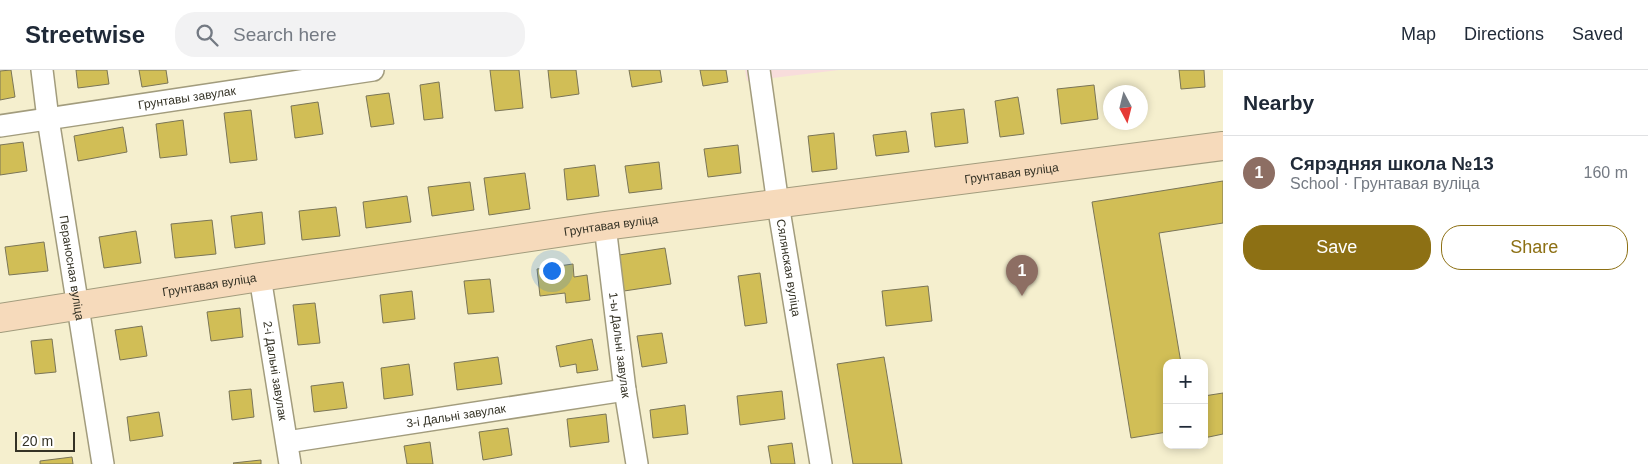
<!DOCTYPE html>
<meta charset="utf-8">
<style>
:root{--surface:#fff;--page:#f2f2f3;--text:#1f2937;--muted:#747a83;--line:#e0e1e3;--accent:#8d7014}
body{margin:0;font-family:Helvetica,sans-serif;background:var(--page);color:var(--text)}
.controls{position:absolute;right:15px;bottom:15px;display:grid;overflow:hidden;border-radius:10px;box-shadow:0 2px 8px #0003}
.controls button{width:45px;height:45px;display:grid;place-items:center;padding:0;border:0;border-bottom:1px solid var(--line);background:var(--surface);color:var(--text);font:25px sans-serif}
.compass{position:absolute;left:1103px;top:15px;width:45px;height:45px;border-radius:50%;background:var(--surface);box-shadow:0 2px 8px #0003;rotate:173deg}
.scale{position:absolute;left:15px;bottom:12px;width:60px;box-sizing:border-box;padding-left:5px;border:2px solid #343225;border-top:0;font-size:14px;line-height:18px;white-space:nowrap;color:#343225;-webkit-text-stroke:4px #fff;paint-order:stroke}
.you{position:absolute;left:551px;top:200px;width:18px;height:18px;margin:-12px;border:4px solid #fff;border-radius:50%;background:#1a73e8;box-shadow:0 0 0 8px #1a73e833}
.badge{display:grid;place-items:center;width:32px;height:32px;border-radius:50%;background:var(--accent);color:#fff;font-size:16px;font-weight:700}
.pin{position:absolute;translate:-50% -41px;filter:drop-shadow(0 1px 2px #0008)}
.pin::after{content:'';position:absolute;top:26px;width:18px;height:15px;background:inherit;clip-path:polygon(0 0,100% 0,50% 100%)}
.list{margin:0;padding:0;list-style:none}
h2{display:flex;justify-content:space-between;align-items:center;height:65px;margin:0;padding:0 20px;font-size:21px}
h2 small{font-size:16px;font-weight:400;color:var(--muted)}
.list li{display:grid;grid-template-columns:32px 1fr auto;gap:15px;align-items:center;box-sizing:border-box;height:75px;padding:0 20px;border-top:1px solid var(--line)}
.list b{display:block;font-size:19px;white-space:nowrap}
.list p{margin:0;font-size:16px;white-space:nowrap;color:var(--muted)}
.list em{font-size:16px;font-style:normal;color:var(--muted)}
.actions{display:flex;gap:10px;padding:15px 20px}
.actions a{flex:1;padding:11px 0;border:1px solid var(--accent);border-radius:20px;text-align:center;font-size:18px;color:var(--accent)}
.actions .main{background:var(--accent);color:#fff}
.icon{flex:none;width:28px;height:28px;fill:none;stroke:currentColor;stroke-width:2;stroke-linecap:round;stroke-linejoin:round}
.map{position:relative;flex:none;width:1223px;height:394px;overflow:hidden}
header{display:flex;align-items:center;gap:30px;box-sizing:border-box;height:70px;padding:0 25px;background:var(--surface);border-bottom:1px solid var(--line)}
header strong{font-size:24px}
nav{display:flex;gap:28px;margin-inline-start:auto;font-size:18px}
.search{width:350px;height:45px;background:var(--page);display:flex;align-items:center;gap:12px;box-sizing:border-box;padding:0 18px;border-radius:20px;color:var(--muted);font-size:19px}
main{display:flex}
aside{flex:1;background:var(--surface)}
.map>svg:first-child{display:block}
.industrial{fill:#f8dddc}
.building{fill:#d1be56;stroke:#7a7557}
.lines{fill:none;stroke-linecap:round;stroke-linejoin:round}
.street-casing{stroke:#a29c7d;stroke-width:24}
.secondary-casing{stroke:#a29c7d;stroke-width:30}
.street{stroke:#fff;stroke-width:21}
.secondary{stroke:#f6dabb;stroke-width:28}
.labels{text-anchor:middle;stroke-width:4;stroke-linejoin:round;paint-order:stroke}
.street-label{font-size:12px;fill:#343225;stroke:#fff}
</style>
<header>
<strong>Streetwise</strong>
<div class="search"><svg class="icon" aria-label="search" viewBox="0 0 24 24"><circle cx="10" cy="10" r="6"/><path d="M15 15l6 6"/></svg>Search here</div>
<nav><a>Map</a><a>Directions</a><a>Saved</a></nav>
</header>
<main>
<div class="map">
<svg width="1223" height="394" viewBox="0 0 1223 394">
<rect width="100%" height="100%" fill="#f5efce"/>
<path class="industrial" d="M745,0H839L747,11Z"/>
<g class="building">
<path d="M11,0L15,27L0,30V1Z"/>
<path d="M76,0H107L109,14L78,18Z"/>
<path d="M139,0H166L168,13L142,17Z"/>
<path d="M490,0H519L523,38L495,41Z"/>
<path d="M548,0H576L579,24L551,28Z"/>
<path d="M629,0H660L662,12L632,17Z"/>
<path d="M700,0H726L728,12L703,16Z"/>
<path d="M1179,0H1204L1205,17L1181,19Z"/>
<path d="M439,12L443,48L424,50L420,15Z"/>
<path d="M1094,15L1098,49L1061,54L1057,19Z"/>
<path d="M389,23L394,54L371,57L366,26Z"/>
<path d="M1018,27L1024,64L1000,67L995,31Z"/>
<path d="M318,32L323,64L295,68L291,36Z"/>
<path d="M964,39L968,73L935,77L931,43Z"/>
<path d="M251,40L257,90L230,93L224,43Z"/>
<path d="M183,50L187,85L160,88L156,54Z"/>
<path d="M123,57L127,82L78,91L74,66Z"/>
<path d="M906,61L909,82L876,86L873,65Z"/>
<path d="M834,63L837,99L812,102L808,66Z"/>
<path d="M23,72L27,101L0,105V75Z"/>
<path d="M738,75L741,103L708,107L704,79Z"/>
<path d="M659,92L662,119L629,123L625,96Z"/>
<path d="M595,95L599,126L567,130L564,99Z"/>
<path d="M525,103L530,139L489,145L484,108Z"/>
<path d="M1223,111V153L1159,163L1181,293H1167V362L1131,368L1092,132Z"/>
<path d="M470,112L474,140L432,146L428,117Z"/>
<path d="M407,126L411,152L366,158L363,132Z"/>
<path d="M336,137L340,166L302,170L299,141Z"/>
<path d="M262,142L265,174L235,178L231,146Z"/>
<path d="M212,150L216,184L175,188L171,154Z"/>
<path d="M136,161L141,193L104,198L99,167Z"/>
<path d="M44,172L48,201L9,205L5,177Z"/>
<path d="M665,178L671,214L624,221L619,185Z"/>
<path d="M573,194L574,207L587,205L590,230L566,233L565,223L540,226L537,199Z"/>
<path d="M760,203L767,253L745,256L738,206Z"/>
<path d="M490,209L494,242L468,244L464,211Z"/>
<path d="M928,216L932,251L886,256L882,221Z"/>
<path d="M412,221L415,249L383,253L380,225Z"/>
<path d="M315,233L320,273L298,275L293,235Z"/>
<path d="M240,238L243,267L211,271L207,242Z"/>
<path d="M142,256L147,286L120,290L115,260Z"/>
<path d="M662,263L667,293L642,297L637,266Z"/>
<path d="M52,269L56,302L35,304L31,271Z"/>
<path d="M592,269L598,300L577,303L576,294L560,297L556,276Z"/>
<path d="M498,287L502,314L457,320L454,293Z"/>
<path d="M884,287L902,394H853L837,294Z"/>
<path d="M409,294L413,325L384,329L381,298Z"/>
<path d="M343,312L347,338L314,342L311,316Z"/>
<path d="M251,319L254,347L232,350L229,321Z"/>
<path d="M782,321L785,349L740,355L737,326Z"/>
<path d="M1223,323V364L1204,368V326Z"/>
<path d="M685,335L688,364L653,368L650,340Z"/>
<path d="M159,342L163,366L130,371L127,347Z"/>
<path d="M606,344L609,372L570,377L567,349Z"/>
<path d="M508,358L512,385L483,390L479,362Z"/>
<path d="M430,372L433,394H407L404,376Z"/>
<path d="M792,373L795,394H771L768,376Z"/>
<path d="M72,387L73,394H40V391Z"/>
<path d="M261,390V394H234L233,393Z"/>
</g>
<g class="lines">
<g class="street-casing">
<g id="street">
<path id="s1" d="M42,0L48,49L103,394"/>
<path id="s2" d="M759,0L778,134L821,394"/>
<path id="s3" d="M0,56L373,0"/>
<path id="s4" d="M605,156L625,320L637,394"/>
<path id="s5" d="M260,207L290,394"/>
<path id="s6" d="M287,372L625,320"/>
</g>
</g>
<g class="secondary-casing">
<g id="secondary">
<path id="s7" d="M0,248L260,207L605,156L1223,76"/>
</g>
</g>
<use href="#street" class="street"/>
<use href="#secondary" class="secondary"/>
</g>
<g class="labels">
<g class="street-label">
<text dy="4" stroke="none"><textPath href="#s3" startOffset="189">Грунтавы завулак</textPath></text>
<text dy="4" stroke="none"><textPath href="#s7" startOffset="1022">Грунтавая вуліца</textPath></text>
<text dy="4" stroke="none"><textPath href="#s7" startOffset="618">Грунтавая вуліца</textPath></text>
<text dy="4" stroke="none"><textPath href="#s1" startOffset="200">Пераносная вуліца</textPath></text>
<text dy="4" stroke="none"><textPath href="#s2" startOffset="200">Сялянская вуліца</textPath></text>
<text dy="4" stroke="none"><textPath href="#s7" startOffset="212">Грунтавая вуліца</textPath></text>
<text dy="4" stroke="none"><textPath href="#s4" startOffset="120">1-ы Дальні завулак</textPath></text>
<text dy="4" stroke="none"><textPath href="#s5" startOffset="95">2-і Дальні завулак</textPath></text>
<text dy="4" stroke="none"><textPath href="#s6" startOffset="171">3-і Дальні завулак</textPath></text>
</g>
</g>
</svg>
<div class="controls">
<button>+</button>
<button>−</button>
</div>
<svg class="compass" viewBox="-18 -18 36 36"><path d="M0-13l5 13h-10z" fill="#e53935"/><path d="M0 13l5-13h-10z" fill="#747a83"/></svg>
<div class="scale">20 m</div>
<div class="you"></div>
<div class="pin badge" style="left:1022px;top:226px;background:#8d6e63">1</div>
</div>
<aside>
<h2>Nearby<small></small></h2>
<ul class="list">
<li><span class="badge" style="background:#8d6e63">1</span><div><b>Сярэдняя школа №13</b><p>School · Грунтавая вуліца</p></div><em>160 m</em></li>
</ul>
<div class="actions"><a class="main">Save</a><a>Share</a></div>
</aside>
</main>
